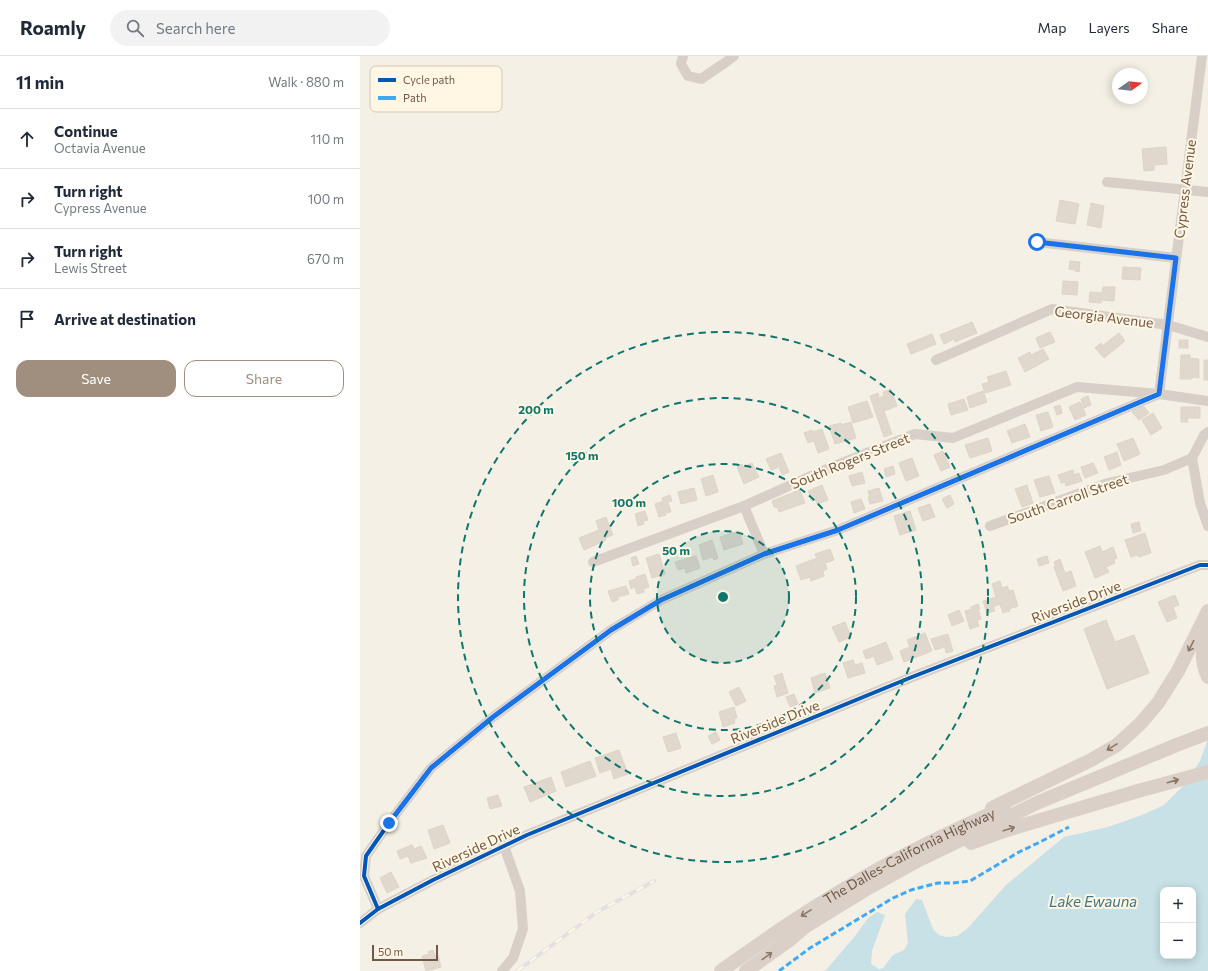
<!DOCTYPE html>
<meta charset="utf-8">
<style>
:root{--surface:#fff;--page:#f2f2f3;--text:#1f2937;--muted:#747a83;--line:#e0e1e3;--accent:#a08e7e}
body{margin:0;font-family:Commissioner,sans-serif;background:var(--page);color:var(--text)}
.controls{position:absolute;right:12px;bottom:12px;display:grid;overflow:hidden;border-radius:8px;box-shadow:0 2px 10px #0003}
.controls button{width:36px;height:36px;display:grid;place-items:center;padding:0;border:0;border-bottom:1px solid var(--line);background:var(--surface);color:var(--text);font:20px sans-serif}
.compass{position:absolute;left:752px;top:12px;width:36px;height:36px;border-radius:50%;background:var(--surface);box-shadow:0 2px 10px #0003;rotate:75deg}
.scale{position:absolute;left:12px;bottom:10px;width:66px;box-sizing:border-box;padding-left:4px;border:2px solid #725946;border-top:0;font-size:11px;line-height:14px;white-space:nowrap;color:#725946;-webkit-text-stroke:3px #fff6e4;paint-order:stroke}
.stop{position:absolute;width:12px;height:12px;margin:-9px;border:3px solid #1a73e8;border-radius:50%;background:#fff}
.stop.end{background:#1a73e8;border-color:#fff;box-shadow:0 1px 4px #0008}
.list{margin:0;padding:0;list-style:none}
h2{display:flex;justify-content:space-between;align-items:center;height:52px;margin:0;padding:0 16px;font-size:17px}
h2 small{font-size:13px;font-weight:400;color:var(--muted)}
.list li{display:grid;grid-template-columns:26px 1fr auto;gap:12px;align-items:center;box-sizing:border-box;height:60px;padding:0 16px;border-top:1px solid var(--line)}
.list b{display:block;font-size:15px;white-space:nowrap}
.list p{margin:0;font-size:13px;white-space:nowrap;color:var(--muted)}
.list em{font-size:13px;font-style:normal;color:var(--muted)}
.actions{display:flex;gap:8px;padding:12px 16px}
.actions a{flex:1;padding:9px 0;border:1px solid var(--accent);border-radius:12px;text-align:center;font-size:14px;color:var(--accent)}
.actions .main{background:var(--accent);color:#fff}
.icon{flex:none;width:22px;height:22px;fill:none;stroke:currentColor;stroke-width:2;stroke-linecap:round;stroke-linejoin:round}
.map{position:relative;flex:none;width:848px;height:915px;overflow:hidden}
header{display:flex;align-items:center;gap:24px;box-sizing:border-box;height:56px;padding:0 20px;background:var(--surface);border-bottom:1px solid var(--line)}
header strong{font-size:19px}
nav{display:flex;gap:22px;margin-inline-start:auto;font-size:14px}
.search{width:280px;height:36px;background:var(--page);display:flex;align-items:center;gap:10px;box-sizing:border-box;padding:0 14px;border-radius:22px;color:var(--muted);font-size:15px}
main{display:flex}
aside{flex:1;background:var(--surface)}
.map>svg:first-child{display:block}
.water{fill:#c7e1e6;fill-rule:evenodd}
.building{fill:#e1d8cd;stroke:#ded3c7}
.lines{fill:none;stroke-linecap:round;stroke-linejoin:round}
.minor{stroke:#d7cfc8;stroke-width:10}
.highway{stroke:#dad0c7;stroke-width:14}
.rail-casing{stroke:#e3e0e2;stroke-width:4}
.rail{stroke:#fff6e4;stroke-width:2.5;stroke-dasharray:8;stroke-linecap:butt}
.quiet{stroke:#3fa9f5;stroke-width:3;stroke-dasharray:6 3;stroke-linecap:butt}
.cycleway-casing{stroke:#fff6e4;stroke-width:6}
.cycleway{stroke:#0057b8;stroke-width:4}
.oneway{stroke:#8c7766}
.route{stroke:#1a73e8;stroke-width:5}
.ring{fill:none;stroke:#0f766e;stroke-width:2;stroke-dasharray:7 5}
.labels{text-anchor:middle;stroke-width:4;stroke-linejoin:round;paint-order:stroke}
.street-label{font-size:14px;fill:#725946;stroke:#fff6e4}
.water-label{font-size:15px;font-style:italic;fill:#407686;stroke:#fff6e4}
.key{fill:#fff6e4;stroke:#d5c7b5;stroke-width:1}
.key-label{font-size:11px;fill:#725946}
.centre{fill:#0f766e;stroke:#fff6e4;stroke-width:2}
.ring-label{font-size:12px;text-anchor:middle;font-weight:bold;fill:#0f766e;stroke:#fff6e4;stroke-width:4;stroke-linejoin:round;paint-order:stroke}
</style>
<header>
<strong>Roamly</strong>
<div class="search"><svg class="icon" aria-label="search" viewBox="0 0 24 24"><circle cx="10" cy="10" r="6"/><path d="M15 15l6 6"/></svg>Search here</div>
<nav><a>Map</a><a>Layers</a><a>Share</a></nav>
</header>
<main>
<aside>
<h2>11 min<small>Walk · 880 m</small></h2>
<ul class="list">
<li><svg class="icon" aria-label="ahead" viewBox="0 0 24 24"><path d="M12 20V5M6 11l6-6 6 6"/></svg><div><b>Continue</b><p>Octavia Avenue</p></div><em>110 m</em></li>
<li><svg class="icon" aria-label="right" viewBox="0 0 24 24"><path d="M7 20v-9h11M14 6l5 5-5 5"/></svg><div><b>Turn right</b><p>Cypress Avenue</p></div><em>100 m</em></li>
<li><svg class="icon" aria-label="right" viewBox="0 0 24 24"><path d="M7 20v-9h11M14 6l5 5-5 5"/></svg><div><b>Turn right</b><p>Lewis Street</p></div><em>670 m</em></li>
<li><svg class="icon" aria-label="arrive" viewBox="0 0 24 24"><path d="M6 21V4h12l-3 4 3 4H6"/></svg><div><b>Arrive at destination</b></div></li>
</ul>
<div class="actions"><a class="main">Save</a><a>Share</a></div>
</aside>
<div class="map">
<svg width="848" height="915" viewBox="0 0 848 915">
<rect width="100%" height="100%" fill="#f5f0e5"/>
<path class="water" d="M848,683V915H463L466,914L495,880L508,862L517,856L525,859L512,895L511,908L519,913L523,912L533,899L544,894L548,887L545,858L556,843L562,844L573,873L579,879L586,881L597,880L607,873L646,829L704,781L748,771L782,759L804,749L824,729L840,705ZM803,834H833V900H803Z"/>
<g class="building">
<path d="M806,91L807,108L794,109V114L784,115L782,93Z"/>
<path d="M700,144L719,148L715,168L696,165Z"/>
<path d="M731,147L744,150L741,172L727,169Z"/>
<path d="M710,205L720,206L719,216L715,215V214L709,213Z"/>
<path d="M763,211L781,212L780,224L762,223Z"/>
<path d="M703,225L718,226L717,239L702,238Z"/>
<path d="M743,231H755L754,245L741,244V247L729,246L730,236L742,237Z"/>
<path d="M612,266L617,277L595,286L594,283L584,288L580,279Z"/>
<path d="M690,276L695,286L680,292L676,282Z"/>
<path d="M759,277L765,285L744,302L735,292L741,287L742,290Z"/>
<path d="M572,278L576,288L551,298L547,288Z"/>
<rect x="819" y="284" width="9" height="8"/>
<path d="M683,293L689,303L665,316L658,302L670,296L671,299Z"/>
<path d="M821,299H830V302L839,303V322L832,321V323H820Z"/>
<rect x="844" y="304" width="4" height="20"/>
<path d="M646,315L651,329L625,337L622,328L629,326L627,321Z"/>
<path d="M531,333L537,350L524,355L532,378L524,381L510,340L518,337L519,342L524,340L523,336Z"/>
<path d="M623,335L627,346L610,352L607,341Z"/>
<path d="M728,340L731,349L724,352L721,343Z"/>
<path d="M604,343L608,354L591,359L588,348Z"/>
<path d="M507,345L513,361L493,367L488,351Z"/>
<path d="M720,346L726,359L715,364L709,351Z"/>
<path d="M782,348L789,357L779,364L772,356Z"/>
<path d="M700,349L702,357L697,359L694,351Z"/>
<path d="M821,351H840V362H827L828,366H821Z"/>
<path d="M688,356L693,371L681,375L676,359Z"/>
<path d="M793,357L802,372L791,379L782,364Z"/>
<path d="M491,366L496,382L475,388L469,370L481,367V369Z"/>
<path d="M665,368L670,381L652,387L647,375Z"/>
<path d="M462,373L469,393L458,397L454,385L448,387L444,377L452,374L453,376Z"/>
<path d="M628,382L632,395L610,402L605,389Z"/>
<path d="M773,382L780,398L764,405L757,388Z"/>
<path d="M583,395L590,411L581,415L574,399Z"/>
<path d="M757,396L761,409L749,414L744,401Z"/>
<path d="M421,397L429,416L422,419L419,411L411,414L406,403Z"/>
<path d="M552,402L559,420L546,425L539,407Z"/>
<path d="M392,407L399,421L384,428L377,411L382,408L383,411Z"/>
<path d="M733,407L738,417L725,422L721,411Z"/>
<path d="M533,410L535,418L526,421L524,413Z"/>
<path d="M713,414L714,419L719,417L722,425L706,430L705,426L701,427L698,419Z"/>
<path d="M502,416L505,427L492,430L489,420Z"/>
<path d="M353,419L358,436L346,440L341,423Z"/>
<path d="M689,420L695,437L680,441L674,424Z"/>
<path d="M462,429L468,444L457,448L455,443L452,445L448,435Z"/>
<path d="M667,429L673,447L662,451L655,433Z"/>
<path d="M334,432L337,444L321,448L318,436Z"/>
<path d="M519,432L523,445L510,448L508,441H510L508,435Z"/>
<path d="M440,434L445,447L419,456L417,451H414L412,445Z"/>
<path d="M310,439L312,445L308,446L311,456L305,457L306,459L299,461L295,448L303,445L302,442Z"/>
<path d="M590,439L594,448L587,452L582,443Z"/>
<path d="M501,443L505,453L494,457L491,446Z"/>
<path d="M570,448L575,461L563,465L558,452Z"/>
<path d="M285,455L288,464L283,465L284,468L278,470L275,458Z"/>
<path d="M550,455L556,474L540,479L534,460Z"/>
<path d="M246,461L253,479L245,482L246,484L224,494L219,482L239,474L236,465Z"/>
<path d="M779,466L781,475L773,477L771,468Z"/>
<path d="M379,475L383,488L364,494L360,481Z"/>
<path d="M785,477L791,497L779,501L778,499L771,501L765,484Z"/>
<path d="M352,484L358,502L354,504L353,501L343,504L339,489Z"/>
<path d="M740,490L742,496L753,491L757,502L754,504L755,507L746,511L749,516L735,522L725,496Z"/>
<path d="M470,493L474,504L465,507L467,513L463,515L464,520L451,525L450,521L441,524L436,510L457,502L455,498Z"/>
<path d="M299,498L305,518L292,522L286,502Z"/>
<path d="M276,500L279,508L273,510L271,502Z"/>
<path d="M336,500L340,512L326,517L325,512L318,514L315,506Z"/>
<path d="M687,500L689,507L679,510L677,503Z"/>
<path d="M700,503L705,517L711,515L716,530L703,535L694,511H696L694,506Z"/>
<path d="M285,518L289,531L283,533L284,536L277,538L275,531L271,533L269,525L276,523V521Z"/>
<path d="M640,525L642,532L647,530L649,535L653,534L658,550L649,553L650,555L643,557L640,548L633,551L635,555L627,557L623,545L636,541L632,528Z"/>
<path d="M266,530L269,538L258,541V544L252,546L248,535Z"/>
<path d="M815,539L819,549L813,551L817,562L807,566L798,546Z"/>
<path d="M618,548L620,553H618L621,563L617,564L619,570L610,573L605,555L612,553L611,551Z"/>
<path d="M599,554L604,565L592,570L588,559Z"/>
<path d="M746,564L755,586L774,579L789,617L747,633L724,573Z"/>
<path d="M485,566L491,581L479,586L472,571Z"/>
<path d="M565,577L572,595L544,606L540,595L550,591L547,584Z"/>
<path d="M588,578L593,595L586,597L585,591L575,594L571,583Z"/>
<path d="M526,586L533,603L517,609L514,600L506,603L503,595Z"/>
<path d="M493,604L495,609L502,607L505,617L488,622L483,607Z"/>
<path d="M422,617L428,637L417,641L414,630L417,629L414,620Z"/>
<path d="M465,617L470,632L455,637L451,622Z"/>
<path d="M379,631L386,645L376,650L369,636Z"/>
<path d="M434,638L438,648L430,651L426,641Z"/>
<path d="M374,651L377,662L374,663L375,667L363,671L359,656Z"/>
<path d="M356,676L360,684L352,688L348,680Z"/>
<path d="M316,677L321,692L308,696L303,681Z"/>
<path d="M259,694L268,718L254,723L251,713L240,717L235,702Z"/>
<path d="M230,705L236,720L206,731L201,716Z"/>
<path d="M191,721L196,735L170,746L164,731Z"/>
<path d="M138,739L142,750L130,753L127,742Z"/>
<path d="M83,769L90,787L74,793L68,774Z"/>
<path d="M52,789L54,793L61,790L67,802L51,807L48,800L40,803L37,795Z"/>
<path d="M31,816L39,831L27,837L20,822Z"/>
<path d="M73,894L75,900L78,899L81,911L66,915L62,900L69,898L68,896Z"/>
</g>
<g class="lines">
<g class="minor">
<path d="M323,0L321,8L328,20L341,23L366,6L374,0"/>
<path d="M747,126L848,136"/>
<path d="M677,186L816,202"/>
<path d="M576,304L692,253L808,269L848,281"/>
<path d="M799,338L842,0"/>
<path d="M848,376L844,379L832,402L840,447L848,470"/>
<path d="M384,450L404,498"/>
<path d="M630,470L748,427L804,414L832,402"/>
<path d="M233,506L384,450L462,415L555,378L593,382L717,331L799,338L848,345"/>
<path d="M18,853L4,820L6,800L29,767L71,712L133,661L251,574L301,544L404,498L478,474L799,338"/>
<path d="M0,867L18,853L73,824L167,779L552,621L840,509H848"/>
<path d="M142,915L153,902L163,873L160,835L144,790"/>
</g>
<g class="highway">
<path d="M848,577C841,592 841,606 848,621"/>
<path d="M632,752L731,704L757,689L780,668L798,647L818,615L848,555"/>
<path d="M611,787L647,774L778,735L848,716"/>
<path id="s1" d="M361,915C406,883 450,852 498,825C545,797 594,774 644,752"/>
<path d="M386,915L428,885L446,870L505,834L559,804L679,746L819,688L848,677"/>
</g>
<g class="rail-casing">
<path id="rail" d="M157,915L237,856L294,825"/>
</g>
<use href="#rail" class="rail"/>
<path class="quiet" d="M419,915L450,892L533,842L551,834L578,827H592L610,825L659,796L678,787L709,771"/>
<g class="cycleway-casing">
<g id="cycleway">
<path d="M18,853L4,820L6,800L29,767L71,712L133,661L251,574L301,544L404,498L478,474L799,338"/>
<path d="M0,867L18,853L73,824L167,779L552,621L840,509H848"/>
</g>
</g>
<use href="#cycleway" class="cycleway"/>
</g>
<defs><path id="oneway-shaft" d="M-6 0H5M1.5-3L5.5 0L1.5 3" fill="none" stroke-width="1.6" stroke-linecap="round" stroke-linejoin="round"/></defs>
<g class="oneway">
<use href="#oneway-shaft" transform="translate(831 590) rotate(117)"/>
<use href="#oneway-shaft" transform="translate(752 691) rotate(148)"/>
<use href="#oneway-shaft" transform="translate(813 725) rotate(-16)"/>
<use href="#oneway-shaft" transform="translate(649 773) rotate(-18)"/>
<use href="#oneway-shaft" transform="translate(446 857) rotate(148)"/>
<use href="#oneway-shaft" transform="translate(407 900) rotate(-36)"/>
</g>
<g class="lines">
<path class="route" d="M29,767L71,712L133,661L251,574L301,544L404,498L478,474L799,338L816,202L677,186"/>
</g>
<circle cx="363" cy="541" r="66" fill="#0f766e" fill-opacity=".12"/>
<g class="ring">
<circle cx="363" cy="541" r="66"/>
<circle cx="363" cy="541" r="133"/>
<circle cx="363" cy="541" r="199"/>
<circle cx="363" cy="541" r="265"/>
</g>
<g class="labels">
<g class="street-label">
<text transform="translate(825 133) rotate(-83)" y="5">Cypress Avenue</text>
<text transform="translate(744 261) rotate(7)" y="5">Georgia Avenue</text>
<text transform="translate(490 405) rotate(-22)" y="5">South Rogers Street</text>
<text transform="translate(708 443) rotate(-19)" y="5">South Carroll Street</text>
<text transform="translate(716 546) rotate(-21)" y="5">Riverside Drive</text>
<text transform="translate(415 666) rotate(-22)" y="5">Riverside Drive</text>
<text transform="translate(116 792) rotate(-25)" y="5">Riverside Drive</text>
<text dy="5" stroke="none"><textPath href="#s1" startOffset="221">The Dalles-California Highway</textPath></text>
</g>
<g class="water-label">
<text x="733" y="851">Lake Ewauna</text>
</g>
</g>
<rect x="10" y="10" width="132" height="46" rx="6" class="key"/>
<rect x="18" y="22" width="18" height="4" fill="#0057b8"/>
<rect x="18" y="40" width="18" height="4" fill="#3fa9f5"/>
<g class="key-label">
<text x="43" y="28">Cycle path</text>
<text x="43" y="46">Path</text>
</g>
<circle cx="363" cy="541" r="6" class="centre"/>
<g class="ring-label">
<text x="176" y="358">200 m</text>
<text x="222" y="404">150 m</text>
<text x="269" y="451">100 m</text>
<text x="316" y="499">50 m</text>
</g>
</svg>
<div class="controls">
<button>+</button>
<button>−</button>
</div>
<svg class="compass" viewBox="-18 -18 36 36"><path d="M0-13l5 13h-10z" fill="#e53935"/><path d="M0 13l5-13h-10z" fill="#747a83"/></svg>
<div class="scale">50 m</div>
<div class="stop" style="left:677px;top:186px"></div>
<div class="stop end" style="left:29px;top:767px"></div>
</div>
</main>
